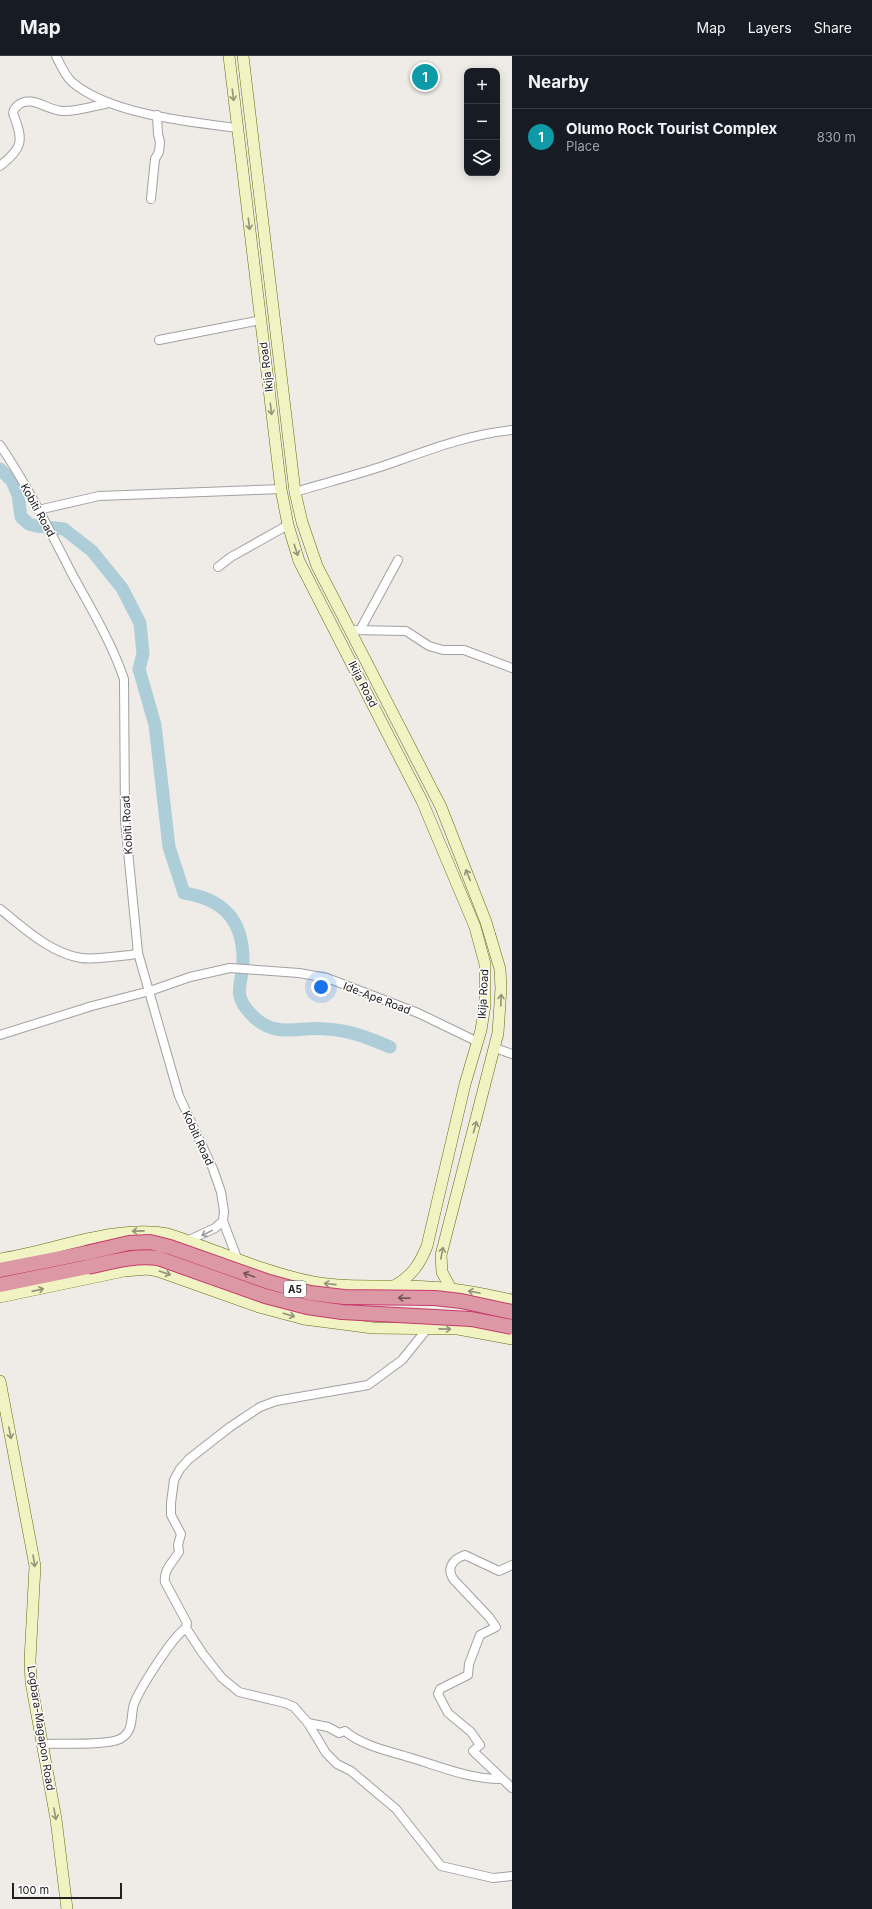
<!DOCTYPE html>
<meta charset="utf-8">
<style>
:root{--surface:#171b24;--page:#20242c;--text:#f1f3f6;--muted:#9ea1a6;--line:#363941;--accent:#0b8043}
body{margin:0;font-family:Inter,sans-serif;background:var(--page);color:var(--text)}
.controls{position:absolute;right:12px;top:12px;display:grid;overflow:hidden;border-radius:8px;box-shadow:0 2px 10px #0003}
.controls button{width:36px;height:36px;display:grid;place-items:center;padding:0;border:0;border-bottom:1px solid var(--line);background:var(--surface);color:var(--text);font:20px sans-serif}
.scale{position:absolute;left:12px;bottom:10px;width:110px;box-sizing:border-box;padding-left:4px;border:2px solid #202020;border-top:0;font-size:11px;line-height:14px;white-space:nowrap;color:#202020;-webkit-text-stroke:3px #fff;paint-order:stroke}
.you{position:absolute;left:321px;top:931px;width:14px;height:14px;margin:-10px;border:3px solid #fff;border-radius:50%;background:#1a73e8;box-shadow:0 0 0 6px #1a73e833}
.badge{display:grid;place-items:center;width:26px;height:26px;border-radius:50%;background:var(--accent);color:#fff;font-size:13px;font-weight:700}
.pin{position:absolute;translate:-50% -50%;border:2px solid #fff;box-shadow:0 1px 4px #0006}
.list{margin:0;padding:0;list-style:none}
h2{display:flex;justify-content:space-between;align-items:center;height:52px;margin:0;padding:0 16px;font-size:17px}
h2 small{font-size:13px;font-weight:400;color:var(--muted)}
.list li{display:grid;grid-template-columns:26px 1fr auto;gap:12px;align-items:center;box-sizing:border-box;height:56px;padding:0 16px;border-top:1px solid var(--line)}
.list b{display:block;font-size:15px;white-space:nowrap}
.list p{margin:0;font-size:13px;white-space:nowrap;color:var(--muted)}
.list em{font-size:13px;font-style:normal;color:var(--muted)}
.icon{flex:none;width:22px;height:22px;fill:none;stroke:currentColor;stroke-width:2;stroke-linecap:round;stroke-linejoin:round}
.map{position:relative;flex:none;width:512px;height:1853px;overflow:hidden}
header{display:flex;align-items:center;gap:24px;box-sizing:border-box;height:56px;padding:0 20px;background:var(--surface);border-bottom:1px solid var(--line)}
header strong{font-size:19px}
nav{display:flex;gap:22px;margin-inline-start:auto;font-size:14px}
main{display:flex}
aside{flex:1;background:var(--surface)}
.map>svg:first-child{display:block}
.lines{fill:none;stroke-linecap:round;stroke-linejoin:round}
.river{stroke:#adced8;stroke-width:13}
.street-casing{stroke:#a1a1a1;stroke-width:10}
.secondary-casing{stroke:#636c12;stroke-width:12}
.highway-casing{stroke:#c73a6c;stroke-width:16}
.street{stroke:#fff;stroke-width:8}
.secondary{stroke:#f1f3c2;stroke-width:11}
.highway{stroke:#dd98a6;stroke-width:14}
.highway-bridge-casing{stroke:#c73a6c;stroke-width:16;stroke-linecap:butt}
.highway-bridge{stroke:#dd98a6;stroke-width:14}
.oneway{stroke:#939479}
.oneway2{stroke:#9b9b9b}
.oneway3{stroke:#75565c}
.labels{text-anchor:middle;stroke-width:3;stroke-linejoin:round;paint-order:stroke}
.shield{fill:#fff;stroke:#636363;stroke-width:1}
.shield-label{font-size:10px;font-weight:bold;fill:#202020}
.street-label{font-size:11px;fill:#202020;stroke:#fff}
</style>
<header>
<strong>Map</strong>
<nav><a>Map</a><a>Layers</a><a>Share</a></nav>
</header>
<main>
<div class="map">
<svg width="512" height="1853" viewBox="0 0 512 1853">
<rect width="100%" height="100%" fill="#efece7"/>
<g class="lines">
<path class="river" d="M0,413L12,425L18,439L21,461L29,468L36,470L64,473L92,495L122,532L140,567L143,598L139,613L155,669L169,791L184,837C224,843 244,865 243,907C242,929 232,938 250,957C273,984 299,970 326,973C349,974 369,982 390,991"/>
<g class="street-casing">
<g id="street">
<path d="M56,0C60,8 65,20 72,26C109,58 189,66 237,72"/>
<path d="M0,110C22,92 24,86 14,60C12,56 14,53 17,50C31,37 49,56 64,55C79,55 94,50 109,47"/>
<path d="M151,143L155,103L159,96L160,86L158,78L157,59"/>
<path d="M159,284L261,264"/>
<path d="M0,389C27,429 49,473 71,516C90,551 111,585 124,623L125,764L138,897L179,1040L213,1113L221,1136L224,1155L223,1165L237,1202"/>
<path d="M295,436C325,427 356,419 386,409C426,395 469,378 512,374"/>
<path d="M38,454L99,440L281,433"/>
<path d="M218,511L231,501L288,469"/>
<path d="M351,574L406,575L429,590L443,594H464L512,612"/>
<path d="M360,574L398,504"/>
<path d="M0,853C24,872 50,897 81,902C95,904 116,900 131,899L138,897"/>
<path d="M0,979L92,950L150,935L190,921L230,912L299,917L327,922L418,957L478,986"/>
<path d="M495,992L512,998"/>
<path d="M187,1185L215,1172L223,1165"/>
<path d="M427,1273L402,1304L368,1329L276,1345L260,1351L230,1371L189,1403L180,1413L174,1424L171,1447V1459L181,1478L178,1489L179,1496C173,1506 163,1514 165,1526L187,1567L186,1572L203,1598L222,1622L239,1636L285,1647L294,1651L308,1667L326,1697L337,1708L351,1715L396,1753L441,1810L493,1822L512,1820"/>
<path d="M512,1509L499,1515L465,1499C452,1503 446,1513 454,1524L489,1561L496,1571L480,1579L469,1608L468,1619L440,1633L438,1638L448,1657L471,1676L480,1689L473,1695L512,1732"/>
<path d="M308,1667L328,1671L339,1677L345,1675C361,1689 388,1695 408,1701C439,1710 468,1723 501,1723"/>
<path d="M41,1688C60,1687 105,1690 120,1683C135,1675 130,1660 134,1648C140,1632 173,1580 186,1572"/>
</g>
</g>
<g class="secondary-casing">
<g id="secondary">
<path d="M229,0L281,433L288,469L299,505L422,745L475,871L485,908V949L481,974L465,1028L427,1190C420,1208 411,1221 394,1230"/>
<path d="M243,0L295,436L302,466L317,510L441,751L486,866L500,913L501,932L498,977L441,1199L442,1216L451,1233"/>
<path d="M0,1203C54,1195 114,1168 168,1178C216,1194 263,1216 313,1226C351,1233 390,1228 428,1231C456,1232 484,1238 512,1244"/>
<path d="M0,1241L124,1215L148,1213L158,1215L259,1251L304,1263L373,1272L458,1273L512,1283"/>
<path d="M0,1325L35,1510L30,1604L31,1626L56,1763L67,1853"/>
</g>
</g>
<g class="highway-casing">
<g id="highway">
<path d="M0,1214L86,1197"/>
<path d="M0,1229L88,1211"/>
</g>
</g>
<use href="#street" class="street"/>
<use href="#secondary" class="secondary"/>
<use href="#highway" class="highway"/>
<g class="highway-bridge-casing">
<g id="highway-bridge">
<path d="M86,1197L129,1187L150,1186L170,1191L269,1226L310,1237L344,1241L435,1242L461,1245L512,1256"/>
<path d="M88,1211C111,1206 134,1199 158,1202L265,1240L307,1251L342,1256L471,1263L512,1271"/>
</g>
</g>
<use href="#highway-bridge" class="highway-bridge"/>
</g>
<defs><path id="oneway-shaft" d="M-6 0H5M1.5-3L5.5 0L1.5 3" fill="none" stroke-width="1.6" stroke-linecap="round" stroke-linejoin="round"/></defs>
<g class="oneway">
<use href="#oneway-shaft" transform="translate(233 39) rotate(83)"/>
<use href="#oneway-shaft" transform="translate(249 168) rotate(83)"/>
<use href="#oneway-shaft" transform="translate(271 353) rotate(83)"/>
<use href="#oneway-shaft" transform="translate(296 494) rotate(72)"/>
<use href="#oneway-shaft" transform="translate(468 819) rotate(-112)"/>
<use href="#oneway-shaft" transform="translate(501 944) rotate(-88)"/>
<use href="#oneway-shaft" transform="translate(475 1071) rotate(-75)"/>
<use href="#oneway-shaft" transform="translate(138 1175) rotate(179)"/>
<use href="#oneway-shaft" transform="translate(442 1197) rotate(-79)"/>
<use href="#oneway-shaft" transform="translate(165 1217) rotate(19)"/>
<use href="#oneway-shaft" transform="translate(330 1228) rotate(-174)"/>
<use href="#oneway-shaft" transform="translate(38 1234) rotate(-13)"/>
<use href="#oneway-shaft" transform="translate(474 1236) rotate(-170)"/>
<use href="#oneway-shaft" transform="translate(289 1259) rotate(16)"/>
<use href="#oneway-shaft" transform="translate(445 1273) rotate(1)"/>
<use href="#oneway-shaft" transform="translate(10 1377) rotate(79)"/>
<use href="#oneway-shaft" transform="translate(34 1505) rotate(81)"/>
<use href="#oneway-shaft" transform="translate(55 1758) rotate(80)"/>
</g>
<use class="oneway2" href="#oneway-shaft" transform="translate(207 1177) rotate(154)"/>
<g class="oneway3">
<use href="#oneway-shaft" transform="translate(249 1219) rotate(-160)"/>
<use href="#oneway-shaft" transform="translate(404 1242) rotate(-179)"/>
</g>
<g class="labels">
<rect class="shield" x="284" y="1225" width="22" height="16" rx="3"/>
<g class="shield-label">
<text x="295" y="1237">A5</text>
</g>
<g class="street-label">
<text transform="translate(266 311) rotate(-97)" y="4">Ikija Road</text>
<text transform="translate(38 454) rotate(61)" y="4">Kobiti Road</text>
<text transform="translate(363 628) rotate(63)" y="4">Ikija Road</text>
<text transform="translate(127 769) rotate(-93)" y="4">Kobiti Road</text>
<text transform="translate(483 938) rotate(-87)" y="4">Ikija Road</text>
<text transform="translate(377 942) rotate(21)" y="4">Ide-Ape Road</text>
<text transform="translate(198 1082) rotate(65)" y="4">Kobiti Road</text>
<text transform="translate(41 1672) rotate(81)" y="4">Logbara-Magapon Road</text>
</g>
</g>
</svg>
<div class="controls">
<button>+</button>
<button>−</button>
<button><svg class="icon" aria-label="layers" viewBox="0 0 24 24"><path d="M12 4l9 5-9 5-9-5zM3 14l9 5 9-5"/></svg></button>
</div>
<div class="scale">100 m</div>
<div class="you"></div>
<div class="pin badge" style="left:425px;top:21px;background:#0f9aa8">1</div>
</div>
<aside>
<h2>Nearby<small></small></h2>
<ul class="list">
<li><span class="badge" style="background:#0f9aa8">1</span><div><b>Olumo Rock Tourist Complex</b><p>Place</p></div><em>830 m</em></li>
</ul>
</aside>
</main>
